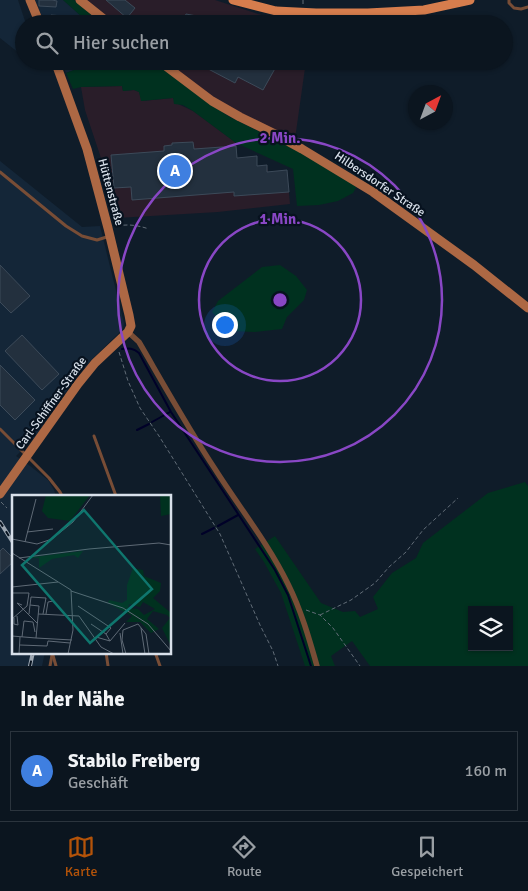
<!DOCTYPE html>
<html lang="de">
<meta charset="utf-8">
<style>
:root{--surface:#0b151f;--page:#19222c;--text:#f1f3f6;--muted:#9a9fa4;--line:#2b343d;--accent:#b45309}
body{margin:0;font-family:Signika,sans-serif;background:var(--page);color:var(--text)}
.controls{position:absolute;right:15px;bottom:15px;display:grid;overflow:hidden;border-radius:0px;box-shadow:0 1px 4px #0004}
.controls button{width:45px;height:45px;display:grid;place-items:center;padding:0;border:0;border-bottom:1px solid var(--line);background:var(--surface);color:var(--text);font:25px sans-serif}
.compass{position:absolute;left:408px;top:85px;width:45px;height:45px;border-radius:50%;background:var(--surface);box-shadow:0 1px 4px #0004;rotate:41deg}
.you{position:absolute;left:224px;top:324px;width:18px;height:18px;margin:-12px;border:4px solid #fff;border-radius:50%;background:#1a73e8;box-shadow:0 0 0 8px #1a73e833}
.badge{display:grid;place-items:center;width:32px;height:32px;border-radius:50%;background:var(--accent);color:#fff;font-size:16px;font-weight:700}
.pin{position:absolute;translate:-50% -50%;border:2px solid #fff;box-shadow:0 1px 5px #0006}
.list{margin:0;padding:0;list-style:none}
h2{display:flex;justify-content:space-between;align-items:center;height:65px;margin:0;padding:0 20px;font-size:21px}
h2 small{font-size:16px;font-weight:400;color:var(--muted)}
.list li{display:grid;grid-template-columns:32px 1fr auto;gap:15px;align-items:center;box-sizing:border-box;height:80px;margin:0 10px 10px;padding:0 10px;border:1px solid var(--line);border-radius:0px}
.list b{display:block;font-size:19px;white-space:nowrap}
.list p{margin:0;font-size:16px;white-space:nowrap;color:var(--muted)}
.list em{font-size:16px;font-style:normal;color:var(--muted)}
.icon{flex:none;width:28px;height:28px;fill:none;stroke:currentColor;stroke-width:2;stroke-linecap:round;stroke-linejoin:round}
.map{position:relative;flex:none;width:528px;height:666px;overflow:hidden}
.search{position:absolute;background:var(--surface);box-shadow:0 1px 4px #0004;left:15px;right:15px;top:15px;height:55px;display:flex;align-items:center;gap:12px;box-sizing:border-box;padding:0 18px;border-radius:28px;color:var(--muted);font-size:19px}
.sheet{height:155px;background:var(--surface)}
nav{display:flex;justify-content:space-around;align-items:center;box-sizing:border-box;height:70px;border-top:1px solid var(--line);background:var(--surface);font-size:14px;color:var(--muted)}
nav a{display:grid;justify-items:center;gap:2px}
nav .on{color:var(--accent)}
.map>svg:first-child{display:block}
.commercial{fill:#291d29}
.built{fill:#142638}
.green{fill:#00311f;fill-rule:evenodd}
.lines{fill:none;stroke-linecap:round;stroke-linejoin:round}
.stream{stroke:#000128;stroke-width:2}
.building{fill:#23303e;stroke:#3c4a59}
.path{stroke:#626d78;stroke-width:1;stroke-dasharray:4 2.5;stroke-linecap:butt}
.lane{stroke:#784d36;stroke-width:3}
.street{stroke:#784d36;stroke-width:5.5}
.secondary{stroke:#ad6844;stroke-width:9}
.primary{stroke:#d67d4d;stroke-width:9}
.rail-casing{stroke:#9ca6b1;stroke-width:4}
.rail{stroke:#07121f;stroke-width:2;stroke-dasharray:5.5;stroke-linecap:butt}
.ring{fill:none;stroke:#8947c5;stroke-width:2.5}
.labels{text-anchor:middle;stroke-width:4.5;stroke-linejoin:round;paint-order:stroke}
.street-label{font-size:12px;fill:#d8e0ea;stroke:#07121f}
.inset-road{fill:none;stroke:#5f6a76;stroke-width:1}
.view{fill:#0f766e;fill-opacity:0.15;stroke:#0f766e;stroke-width:2.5}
.inset-edge{fill:none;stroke:#d8e0ea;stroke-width:2.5}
.centre{fill:#8947c5;stroke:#07121f;stroke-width:2.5}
.ring-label{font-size:15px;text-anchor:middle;font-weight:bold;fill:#8947c5;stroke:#07121f;stroke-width:4.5;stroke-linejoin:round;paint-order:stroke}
</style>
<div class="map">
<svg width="528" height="666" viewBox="0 0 528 666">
<rect width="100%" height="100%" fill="#0f1c29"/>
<g class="commercial">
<path d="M85,0H215L258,14L286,21L312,19L311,24H115Z"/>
<path d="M163,61H306L295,139L250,118L219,101Z"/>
<path d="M122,86L123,91L134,90L139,92L142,101L173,98L178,104L193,111L235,142L236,143L237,158L257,156V166L267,165L268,172L287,171L290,204L218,212L117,218L100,155L85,110L81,87Z"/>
</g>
<g class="built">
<path d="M0,0H18L26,24H24V57L0,38Z"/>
<path d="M35,0H63L90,24H45Z"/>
<path d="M61,61H98L66,73Z"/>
<path d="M0,161L82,227L100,226L124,323L123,329L119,333L92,359L70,386L35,437L16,456L30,466L48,480L54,490L56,496H14V652H45L42,666H0Z"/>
</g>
<g class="green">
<path d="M63,0H74L102,24H90Z"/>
<path d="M98,61H152L208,102L228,116L296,150L357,186L353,193L338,201L319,205L297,206L293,169L236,143L193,111L183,105L174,104L173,98L141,101L139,92L134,90L123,91L122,86L81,87L73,89L66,73Z"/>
<path d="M280,265L296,276L307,290L304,300L287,317L282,329L255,332L230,331L212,312L218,301L262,267Z"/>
<path d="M525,482L528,486V666H370L352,641L331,656L335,666H305L281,593L264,562L255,549L275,536L321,603L343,612L355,611L360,617L378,609L373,597L392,573L416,558L423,543L488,493ZM472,610H509V647H472Z"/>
</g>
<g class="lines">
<g class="stream">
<path d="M122,349C129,348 133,348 139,353L171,412L275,570L288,595L311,666"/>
<path d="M152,422L170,412"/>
<path d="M137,430L149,424"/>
<path d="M218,526L238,515"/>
<path d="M202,534L214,528"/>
</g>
</g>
<g class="building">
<path d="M39,0H52L57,1L56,7L39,6Z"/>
<path d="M106,0H125L135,8L127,18Z"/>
<path d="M186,14L202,17L221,22V24H181Z"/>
<path d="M51,15L75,17V24H50Z"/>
<path d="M193,61H270L277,65L263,90L238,77L235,83Z"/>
<path d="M193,142L194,149L236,146L237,158L257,156V166L267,165V172L287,170L289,192L234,196V192L132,200L131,187L114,188L111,155L164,151V146L172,145V143Z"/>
<path d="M0,265L30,296L11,313L0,302Z"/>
<path d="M22,335L59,374L42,390L5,351Z"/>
<path d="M0,365L35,400L15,420L0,405Z"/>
<path d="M3,548L14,559V561L0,574V551Z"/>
</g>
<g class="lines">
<g class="path">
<path d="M303,0V4"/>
<path d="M117,226C128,224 137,225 149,229"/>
<path d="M119,352L128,381L140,408L159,436L220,534L260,625L273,651L278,666"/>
<path d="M1,502L7,508"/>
<path d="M306,610L320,615L333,628L360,666"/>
<path d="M320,615L351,600L375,583L389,567L406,552L423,530L458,498"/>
</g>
<g class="lane">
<path d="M509,0V3L514,8L521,9L528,7"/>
<path d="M0,172L66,226L82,236L97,240L110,236"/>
<path d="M0,429L49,478L60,492L62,496"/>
<path d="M94,436L116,496"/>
<path d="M52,652L56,666"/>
<path d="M106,652L108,666"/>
<path d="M155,652L160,666"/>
<path d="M50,666L52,655"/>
</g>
<path class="street" d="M128,332L139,342C164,385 188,428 215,469C239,507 268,543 288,584C301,610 309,638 317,666"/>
<g class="secondary">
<path d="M30,0L40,24"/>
<path d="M80,0L110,24"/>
<path d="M159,61L212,101L240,117L273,133L302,149L373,192L474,265L528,308"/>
<path d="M0,494L78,384L95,363L128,332L131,326L129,315L108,228L87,149L55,61"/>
</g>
<path class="primary" d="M233,0L276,11L316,13H368L424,10L470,0"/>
<g class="rail-casing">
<g id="rail">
<path d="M0,522L14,544"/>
<path d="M30,666L33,652"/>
</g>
</g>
<use href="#rail" class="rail"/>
</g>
<g class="ring">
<circle cx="280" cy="300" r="81"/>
<circle cx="280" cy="300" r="162"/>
</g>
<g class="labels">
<g class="street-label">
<text transform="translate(380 184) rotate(34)" y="4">Hilbersdorfer Straße</text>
<text transform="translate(111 192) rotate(75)" y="4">Hüttenstraße</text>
<text transform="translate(51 403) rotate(-54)" y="4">Carl-Schiffner-Straße</text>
</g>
</g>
<g transform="translate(12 495)">
<rect width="159" height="159" fill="#0f1c29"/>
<path d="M34,0H78L58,26L36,23L30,16ZM148,0H159V19L149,21ZM71,56L66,63L62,60L40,64L27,73V63H13ZM121,73L131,75L132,81L149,88L148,96L141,103L159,118V151L150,133L158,123L155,120L141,116L135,124L147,134L139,138L128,127H114L120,121L96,108L97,105L110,108L115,105V90ZM131,107L143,114L132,120L126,114L116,113L117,109L128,112Z" fill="#00311f" fill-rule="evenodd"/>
<path class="inset-road" d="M15,37L41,34M0,44L25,49L40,44L61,27L81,0M13,47L24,4M0,58L59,95L61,135L56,159M7,63L77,54L147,48L159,50M0,92L46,87M59,96L111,113L136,129L159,156M0,98H17L15,111L0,124M10,110L5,108L25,128M18,110L19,102L34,103L31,119M66,111L99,133L94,139L98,146M26,119L67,121L89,152L102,159M34,119L36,107L41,106M2,123V129L6,130L5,121M79,129L94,139M129,133L133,159M108,138L111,159M0,141L24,143L27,111L18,110L17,119M10,142L12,126L21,127L23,137M84,142L98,146L113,128M24,143L60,145M8,150L35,151L36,146L58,148M7,159L8,142M114,159L110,145L111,135L126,129L134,139L137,159"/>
<path class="view" d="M72,15L140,94L78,148L10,70Z"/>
<rect width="159" height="159" class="inset-edge"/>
</g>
<circle cx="280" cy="300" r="8" class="centre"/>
<g class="ring-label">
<text x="280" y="143">2 Min.</text>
<text x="280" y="224">1 Min.</text>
</g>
</svg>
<div class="controls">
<button><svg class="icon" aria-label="layers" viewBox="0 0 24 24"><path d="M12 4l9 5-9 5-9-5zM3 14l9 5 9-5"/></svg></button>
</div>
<svg class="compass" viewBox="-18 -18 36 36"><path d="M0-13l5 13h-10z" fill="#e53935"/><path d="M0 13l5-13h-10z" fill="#9a9fa4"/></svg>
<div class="you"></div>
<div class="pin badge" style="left:175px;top:171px;background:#3f7fe0">A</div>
<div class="search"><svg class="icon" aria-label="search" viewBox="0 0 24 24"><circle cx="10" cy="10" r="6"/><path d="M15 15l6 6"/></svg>Hier suchen</div>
</div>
<section class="sheet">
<h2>In der Nähe<small></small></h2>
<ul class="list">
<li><span class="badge" style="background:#3f7fe0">A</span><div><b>Stabilo Freiberg</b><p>Geschäft</p></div><em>160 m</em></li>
</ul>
</section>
<nav>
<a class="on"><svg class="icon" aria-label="map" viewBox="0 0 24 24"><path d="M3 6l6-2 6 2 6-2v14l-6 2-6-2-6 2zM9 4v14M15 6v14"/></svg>Karte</a>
<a><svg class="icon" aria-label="directions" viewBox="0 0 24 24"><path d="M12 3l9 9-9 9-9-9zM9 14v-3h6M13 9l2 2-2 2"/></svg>Route</a>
<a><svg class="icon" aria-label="saved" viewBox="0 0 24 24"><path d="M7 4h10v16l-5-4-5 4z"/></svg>Gespeichert</a>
</nav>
